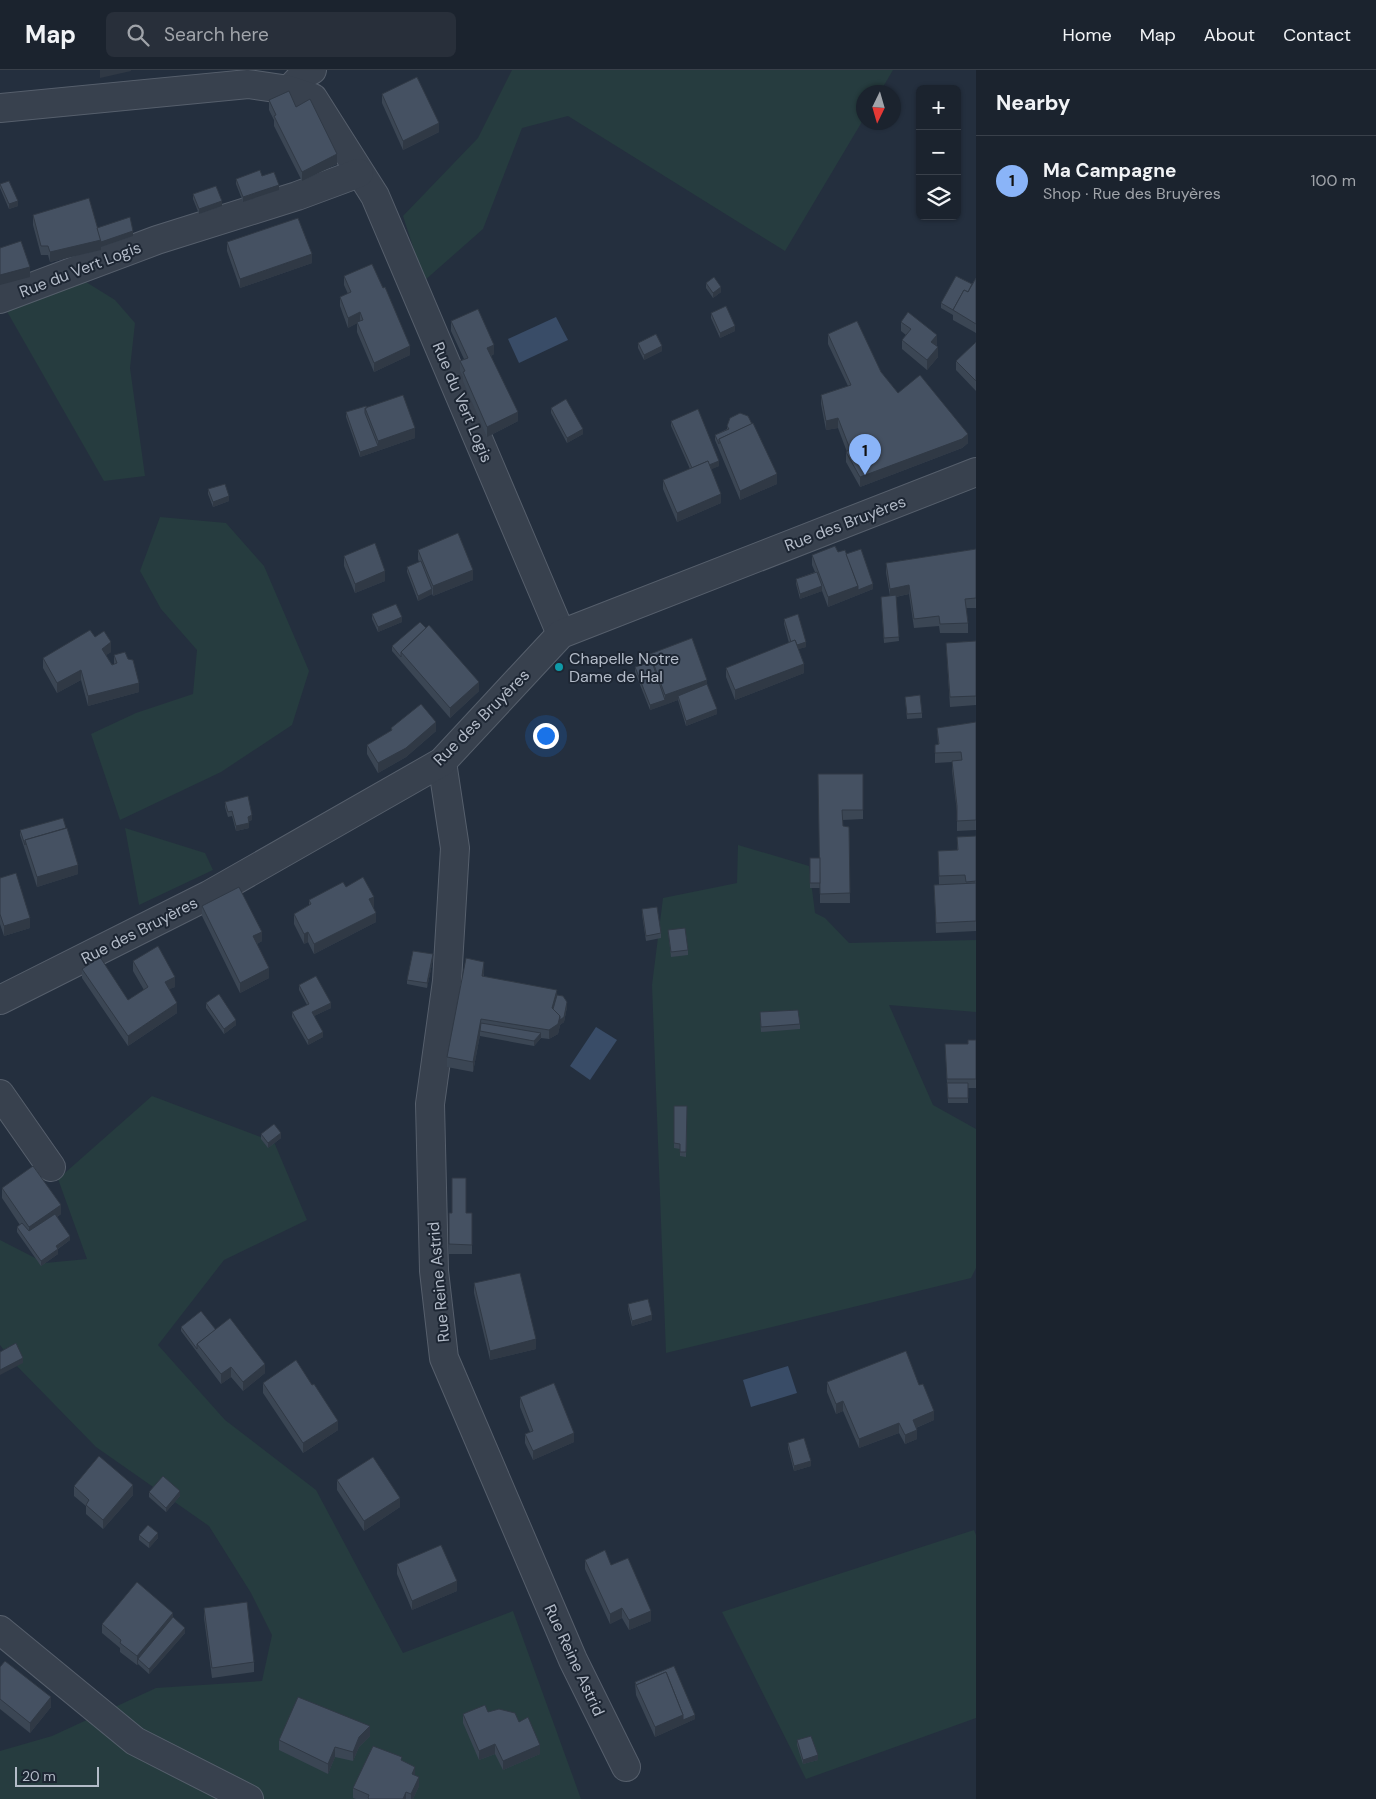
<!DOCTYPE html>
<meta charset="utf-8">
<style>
:root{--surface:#1b232e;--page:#282f3a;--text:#f1f3f6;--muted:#a0a4aa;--line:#39404a;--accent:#8ab4f8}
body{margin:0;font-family:"DM Sans",sans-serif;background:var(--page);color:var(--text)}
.controls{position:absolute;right:15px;top:15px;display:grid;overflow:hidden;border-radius:8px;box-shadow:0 1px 4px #0004}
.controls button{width:45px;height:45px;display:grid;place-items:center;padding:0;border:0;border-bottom:1px solid var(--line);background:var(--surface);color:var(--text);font:25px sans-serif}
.compass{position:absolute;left:856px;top:15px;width:45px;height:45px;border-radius:50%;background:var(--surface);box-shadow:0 1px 4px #0004;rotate:185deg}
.scale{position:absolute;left:15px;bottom:12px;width:84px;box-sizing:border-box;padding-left:5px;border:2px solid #b4bcc9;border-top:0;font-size:14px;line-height:18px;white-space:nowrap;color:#b4bcc9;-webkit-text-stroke:4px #1d2633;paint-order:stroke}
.you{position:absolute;left:545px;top:665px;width:18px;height:18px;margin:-12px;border:4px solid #fff;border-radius:50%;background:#1a73e8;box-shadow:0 0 0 8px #1a73e833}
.badge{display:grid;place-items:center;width:32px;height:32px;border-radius:50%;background:var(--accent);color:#111;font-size:16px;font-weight:700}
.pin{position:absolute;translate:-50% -41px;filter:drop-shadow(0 1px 2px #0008)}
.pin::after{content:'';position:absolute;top:26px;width:18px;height:15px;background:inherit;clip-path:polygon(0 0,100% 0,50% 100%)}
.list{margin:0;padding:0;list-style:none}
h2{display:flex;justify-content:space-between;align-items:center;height:65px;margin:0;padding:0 20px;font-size:21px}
h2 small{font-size:16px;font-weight:400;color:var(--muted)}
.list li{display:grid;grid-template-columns:32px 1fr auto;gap:15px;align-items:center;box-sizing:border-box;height:90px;padding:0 20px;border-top:1px solid var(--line)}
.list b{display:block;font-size:19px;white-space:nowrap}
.list p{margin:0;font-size:16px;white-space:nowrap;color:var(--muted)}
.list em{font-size:16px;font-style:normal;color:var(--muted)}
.icon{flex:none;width:28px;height:28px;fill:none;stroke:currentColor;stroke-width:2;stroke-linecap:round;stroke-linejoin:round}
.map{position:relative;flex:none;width:976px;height:1729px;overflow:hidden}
header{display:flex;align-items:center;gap:30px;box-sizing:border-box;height:70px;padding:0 25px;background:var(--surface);border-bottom:1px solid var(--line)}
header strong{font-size:24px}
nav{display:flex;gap:28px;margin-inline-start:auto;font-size:18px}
.search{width:350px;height:45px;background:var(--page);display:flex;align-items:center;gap:12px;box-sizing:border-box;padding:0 18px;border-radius:8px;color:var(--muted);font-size:19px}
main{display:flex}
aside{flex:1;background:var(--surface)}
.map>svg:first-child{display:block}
.green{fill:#263c3f}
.water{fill:#394c67}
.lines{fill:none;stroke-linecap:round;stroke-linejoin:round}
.minor-casing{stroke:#565f6c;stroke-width:30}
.minor{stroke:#38414e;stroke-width:28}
.wall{fill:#3b4654}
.shaded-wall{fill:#303945}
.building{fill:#455162;stroke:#303945}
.culture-dot{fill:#0f9aa8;stroke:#1d2633;stroke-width:2}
.labels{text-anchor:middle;stroke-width:4;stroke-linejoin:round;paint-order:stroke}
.street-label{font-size:16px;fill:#b4bcc9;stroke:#1d2633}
.poi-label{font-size:16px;fill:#b4bcc9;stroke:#1d2633;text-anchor:start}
</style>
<header>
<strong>Map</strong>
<div class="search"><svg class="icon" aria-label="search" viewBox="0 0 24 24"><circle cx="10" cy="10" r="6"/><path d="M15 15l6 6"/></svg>Search here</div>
<nav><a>Home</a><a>Map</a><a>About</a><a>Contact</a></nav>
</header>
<main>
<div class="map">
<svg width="976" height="1729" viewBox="0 0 976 1729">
<rect width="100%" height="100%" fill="#242f3e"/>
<g class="green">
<path d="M512,0H893L880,22H864L863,50L785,181L568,46L522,58L483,159L424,211L403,146L478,68Z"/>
<path d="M86,212L115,230L135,253L130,298L145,406L104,411L5,238Z"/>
<path d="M160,447L226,453L264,496L309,601L292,655L221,702L120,750L91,664L136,643L193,624L197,580L161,539L140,501Z"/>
<path d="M125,758L205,783L213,800L139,835Z"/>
<path d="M738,775L809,796L815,843L825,848L849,873L976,870V942L889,935L933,1035L976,1059V1198L971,1208L666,1283L652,915L663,828L737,813Z"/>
<path d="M152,1026L274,1072L307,1150L224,1190L158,1275L225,1350L316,1420L403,1583L513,1541L581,1729H0V1681L52,1666L156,1618L262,1611L272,1565L251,1523L209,1456L96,1377L14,1293L0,1275V1170L45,1193L87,1189L58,1109Z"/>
<path d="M974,1460L976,1465V1648L806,1709L722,1542Z"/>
</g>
<g class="water">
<path d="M556,247L568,270L519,293L508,269Z"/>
<path d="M596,957L617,970L590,1010L570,996Z"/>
<path d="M788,1296L797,1323L751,1337L743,1310Z"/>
</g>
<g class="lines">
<g class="minor-casing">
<g id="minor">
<path d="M289,20L304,4L312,0"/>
<path d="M0,38L248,14L289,20L313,28L375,126L561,564"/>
<path d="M0,229L157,170L297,126L359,103"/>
<path d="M442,692L455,778L447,911L430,1034L434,1201L444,1288L573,1590L626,1697"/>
<path d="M0,930L209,825L442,692L561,564L976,402"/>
<path d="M0,1024L51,1097"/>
<path d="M0,1560L135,1671L249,1729"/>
</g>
</g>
<use href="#minor" class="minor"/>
</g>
<g class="wall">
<path d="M382,24L439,62L403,80L382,33Z"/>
<path d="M269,30L296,37L337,94L302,111L274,56V50L269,40Z"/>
<path d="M236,109L279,120L243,132L236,114Z"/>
<path d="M0,114L18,136L9,139L0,118Z"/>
<path d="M193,124L222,136L199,144L193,129Z"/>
<path d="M33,145L97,158L133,166L101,177V180L50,192L48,185H41L33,155Z"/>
<path d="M227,172L312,193L240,218L227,181Z"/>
<path d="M344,206L410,285L374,302L357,262V253L348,258L340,236V227L348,224L344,215Z"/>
<path d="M976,208V263L953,250V245L941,238V233L972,214Z"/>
<path d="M706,213L721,222L713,228L706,218Z"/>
<path d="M711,243L735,261L720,268L711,248Z"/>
<path d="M451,251L494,284L491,286L518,351L487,367L463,311V307L460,301V291L464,289L451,261Z"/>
<path d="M901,252L937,274L936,276L938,287L927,300L902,279V270L906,265L901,261Z"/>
<path d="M828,264L881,302L898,323L968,373L962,378L860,417L846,392V382H847L838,358L826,360L821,334V325L848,316L828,274Z"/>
<path d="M976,272V321L956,300V291Z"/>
<path d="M638,273L662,281L644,290L638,278Z"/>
<path d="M367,338L415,368L360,387L346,347V342Z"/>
<path d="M551,338L583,364L567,373L551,343Z"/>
<path d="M671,351L719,396L711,399L721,433L677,452L663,419V410L690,399L671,356Z"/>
<path d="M727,356L777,414L740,430L715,370V365L727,359Z"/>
<path d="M208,419L229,431L213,437L208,424Z"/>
<path d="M976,479V538H966L968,553V563H940L939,556L914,558L909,524L896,527L899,571L884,573L881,527L890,526L886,503V493Z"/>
<path d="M418,480L473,510L433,526L432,524L418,531L407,502V497L419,492L418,489Z"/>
<path d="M838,482L846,484L873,519L828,537L822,521L800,529L796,514V509L815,502L812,495V485Z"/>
<path d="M344,486L385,511L355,523L344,496Z"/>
<path d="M372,544L402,552L378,562L372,549Z"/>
<path d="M784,549L806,577L798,579L804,603L735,630L726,607V598L789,573L784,554Z"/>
<path d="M95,567L111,582L106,585L112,595L114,594V585L139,622L88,636L81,610L57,623L43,598V588Z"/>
<path d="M976,571V635L950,637L946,573Z"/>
<path d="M392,576L479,621L450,648L392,581Z"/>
<path d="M650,584L707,614L717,644L686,656L678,630L650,640L635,602V597L650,592Z"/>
<path d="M905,627L922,643V648L907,649Z"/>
<path d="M976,652V760L957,761V742L952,701V692L935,693V675L938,674L937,658Z"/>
<path d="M391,658L436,661L406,687L378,703L367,684V675L391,661Z"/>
<path d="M818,704H863V749L843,750V756L849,757L850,833H820V806V818H810V788H820Z"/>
<path d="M225,732L252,750L249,751V758L236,761L232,746L228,747L225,737Z"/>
<path d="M20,760L78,804L37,817L20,765Z"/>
<path d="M976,766V861L936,863L934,815H939L938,781L957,780V767Z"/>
<path d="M0,808L30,858L4,866L0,854Z"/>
<path d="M346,817L374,836L373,837L376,852L314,884L308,872L304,874L294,854V844L309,835V830Z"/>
<path d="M202,836L262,871L257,874L269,908L240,923L202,846Z"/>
<path d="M642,839L661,863V868L646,871L642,844Z"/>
<path d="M668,860L688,880V885L671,887Z"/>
<path d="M433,889L427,918L407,914V910Z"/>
<path d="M133,891L175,917L169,919L177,943L128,976L82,908V899L128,930L144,920L133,901Z"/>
<path d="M484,902V906L557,925L567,937L564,952L560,955L558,964L549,969L541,968L534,976L480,966V965L473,1002L447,997V987Z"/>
<path d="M299,915L331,938L314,946L323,967L308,975L292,947V942L307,935L299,920Z"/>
<path d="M206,933L236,955L224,964L206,938Z"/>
<path d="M760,947L800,954V959L761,962Z"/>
<path d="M976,970V1018H968V1033H948L945,974H968Z"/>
<path d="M687,1036L686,1087L680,1086V1079L674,1078V1073Z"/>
<path d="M261,1064L281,1068L268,1078L261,1069Z"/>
<path d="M2,1118L61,1144L57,1147L70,1170L58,1179V1184L41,1196L17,1162V1157L20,1155L2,1128Z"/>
<rect x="449" y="1143" width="23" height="41"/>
<path d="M474,1213L536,1279L490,1290L474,1223Z"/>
<path d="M628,1234L652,1250L632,1256L628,1239Z"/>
<path d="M181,1257L216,1260L265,1303L243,1321L231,1307L221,1314L181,1261Z"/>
<path d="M827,1312L934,1350L916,1358L917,1369L905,1374L899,1363L859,1378L843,1341L836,1344L827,1322Z"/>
<path d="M263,1313L338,1360L303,1383L263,1323Z"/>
<path d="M520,1327L574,1372L533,1390L525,1373V1364L530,1362L520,1337Z"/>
<path d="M788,1373L811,1396L794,1401L788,1378Z"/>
<path d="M337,1410L400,1437L364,1461L337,1420Z"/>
<path d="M74,1416L133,1425L103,1459L86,1444V1436L74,1426Z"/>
<path d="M149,1422L180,1426L166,1442L149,1427Z"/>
<path d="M139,1465L158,1468L149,1478L139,1470Z"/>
<path d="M585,1490L611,1495L651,1551L629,1560L622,1548L610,1554L585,1499Z"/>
<path d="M397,1494L457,1521L412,1540L397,1504Z"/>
<path d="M204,1538L254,1592V1602L212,1608L204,1548Z"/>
<path d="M173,1547L185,1563L149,1604L138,1594L137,1595L120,1582V1578L102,1563V1554Z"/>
<path d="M0,1597L51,1637L30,1663L0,1639Z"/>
<path d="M635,1612L695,1649L655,1667L636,1625Z"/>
<path d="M488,1642L519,1652L540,1684L503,1700L495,1684L479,1690L463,1653V1644Z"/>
<path d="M370,1666L359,1677L353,1691L335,1687L328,1704L279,1680V1670Z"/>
<path d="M797,1670L818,1690L803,1694L797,1675Z"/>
<path d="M402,1690L415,1705L419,1716L413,1729H356L353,1728V1718Z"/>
</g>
<g class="shaded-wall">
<path d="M100,0H131V1L100,8Z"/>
<path d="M439,53V62L403,80V71Z"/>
<path d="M337,84V94L302,111V102Z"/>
<path d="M279,115V120L243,132V127Z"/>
<path d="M18,131V136L9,139V134Z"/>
<path d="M222,131V136L199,144V139Z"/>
<path d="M133,161V166L101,177V180L50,192V182Z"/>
<path d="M312,184V193L240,218V209Z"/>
<path d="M30,197V207L0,215V205Z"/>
<path d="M721,217V222L713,228V223Z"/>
<path d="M360,242V252L348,258V248Z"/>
<path d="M735,256V261L720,268V263Z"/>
<path d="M937,265V274L931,282V272Z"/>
<path d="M494,275V284L487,288V278Z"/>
<path d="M410,276V285L374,302V293Z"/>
<path d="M662,276V281L644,290V285Z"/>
<path d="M938,277V287L927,300V290Z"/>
<path d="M518,342V351L487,367V357Z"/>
<path d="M838,348V358L826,360V351Z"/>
<path d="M415,358V368L360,387V382L378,376V371Z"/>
<path d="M583,359V364L567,373V368Z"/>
<path d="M968,364V373L962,378L860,417V407Z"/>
<path d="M719,391V396L694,407V402Z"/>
<path d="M777,404V414L740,430V421Z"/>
<path d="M721,424V433L677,452V443Z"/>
<path d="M229,426V431L213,437V432Z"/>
<path d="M473,500V510L433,526V516Z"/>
<path d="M385,501V511L355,523V514Z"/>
<path d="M873,514V519L828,537V527L858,516Z"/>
<path d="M909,515V524L890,528V519Z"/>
<path d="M822,516V521L800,529V524Z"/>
<path d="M432,519V524L418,531V526Z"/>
<path d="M402,547V552L378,562V557Z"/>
<path d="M111,572V582L102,588V579Z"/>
<path d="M806,572V577L792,581V576Z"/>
<path d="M804,594V603L735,630V620Z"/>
<path d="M81,600V610L57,623V613Z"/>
<path d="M707,610V619L678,626V630L665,635V625Z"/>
<path d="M479,612V621L450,648V638Z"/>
<path d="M139,613V622L88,636V626Z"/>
<path d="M665,630V635L650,640V635Z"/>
<path d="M717,639V644L686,656V651Z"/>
<path d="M436,652V661L406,687L378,703V693Z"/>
<path d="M252,745V750L248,751V747Z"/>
<path d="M249,753V758L236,761V756Z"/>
<path d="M78,795V804L37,817V807Z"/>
<path d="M374,827V836L369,839V829Z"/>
<path d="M376,843V852L314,884V874Z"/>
<path d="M30,848V858L4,866V856Z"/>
<path d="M262,862V871L253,876V866Z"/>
<path d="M308,862V872L304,874V864Z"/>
<path d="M433,884V889L427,918V913Z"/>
<path d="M484,892V902L482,915V906Z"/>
<path d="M269,898V908L240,923V913Z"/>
<path d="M175,907V917L165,921V912Z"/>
<path d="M557,920V930L553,944L552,938Z"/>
<path d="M567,932V937L564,952L560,955L558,964L549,969V960L560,946Z"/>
<path d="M177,933V943L128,976V966Z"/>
<path d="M331,933V938L312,947V942Z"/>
<path d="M481,949V958L480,961V965L473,1002V992Z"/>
<path d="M236,950V955L224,964V959Z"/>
<path d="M323,962V967L308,975V970Z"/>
<path d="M541,963V968L534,976V971Z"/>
<path d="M281,1063V1068L268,1078V1073Z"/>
<path d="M61,1135V1144L29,1166V1157Z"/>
<path d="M70,1166V1170L56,1180V1176Z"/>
<path d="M58,1179V1184L41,1196V1191Z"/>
<path d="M652,1245V1250L632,1256V1251Z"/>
<path d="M536,1269V1279L490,1290V1281Z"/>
<path d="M23,1288V1293L0,1305V1300Z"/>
<path d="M265,1294V1303L243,1321V1312Z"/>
<path d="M231,1297V1307L221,1314V1304Z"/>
<path d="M843,1331V1341L836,1344V1334Z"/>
<path d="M934,1341V1350L913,1359V1350Z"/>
<path d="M338,1351V1360L303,1383V1373Z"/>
<path d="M899,1353V1363L859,1378V1369Z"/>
<path d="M917,1360V1369L905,1374V1365Z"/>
<path d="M574,1363V1372L533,1390V1381Z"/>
<path d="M811,1391V1396L794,1401V1396Z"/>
<path d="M133,1415V1425L103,1459V1450Z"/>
<path d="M180,1421V1426L166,1442V1438Z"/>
<path d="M400,1428V1437L364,1461V1451Z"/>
<path d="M158,1463V1468L149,1478V1473Z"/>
<path d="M457,1511V1521L412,1540V1531Z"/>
<path d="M622,1538V1548L610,1554V1544Z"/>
<path d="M651,1541V1551L629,1560V1550Z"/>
<path d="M173,1543V1552L138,1589V1594L137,1595V1586Z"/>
<path d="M185,1558V1563L149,1604V1599Z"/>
<path d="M51,1627V1637L30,1663V1653Z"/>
<path d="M683,1645H695V1649L655,1667V1657Z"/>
<path d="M370,1656V1666L359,1677L353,1691V1682L359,1667Z"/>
<path d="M495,1674V1684L479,1690V1681Z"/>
<path d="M540,1675V1684L503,1700V1691Z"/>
<path d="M335,1677V1687L328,1704V1694Z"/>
<path d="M818,1685V1690L803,1694V1690Z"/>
<path d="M415,1697V1706L412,1704Z"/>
<path d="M419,1707V1716L413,1729H411V1724Z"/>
<path d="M406,1722V1729H403Z"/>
</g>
<g class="building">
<path d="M417,7L439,53L403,71L382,24Z"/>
<path d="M289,21L296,37L310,29L337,84L302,102L274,46L276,45L269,30Z"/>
<path d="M260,100L262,106L274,102L279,115L243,127L236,109Z"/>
<path d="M9,111L18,131L9,134L0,114Z"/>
<path d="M216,116L222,131L199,139L193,124Z"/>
<path d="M89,128L101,170L50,182L48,176H41L33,145Z"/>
<path d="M130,147L133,161L101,172L97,158Z"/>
<path d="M298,148L312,184L240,209L227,172Z"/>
<path d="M21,171L30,197L0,205V178Z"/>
<path d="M372,194L383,218L385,217L410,276L374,293L357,252L363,250L360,242L348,248L340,227L351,222L344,206Z"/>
<path d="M956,206L972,214L968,222L964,220L953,240L941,233Z"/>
<path d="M714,207L721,217L713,223L706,213Z"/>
<path d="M976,208V254L953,240L964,220L968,222Z"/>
<path d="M726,236L735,256L720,263L711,243Z"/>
<path d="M478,239L494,275L487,278L518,342L487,357L463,302L465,301L460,291L468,288L451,251Z"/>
<path d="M908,242L937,265L931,272L938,277L927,290L902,270L911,259L901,252Z"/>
<path d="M857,251L881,302L898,323L920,305L968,364L962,369L860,407L846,382L850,379L838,348L826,351L821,325L851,315L828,264Z"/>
<path d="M656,264L662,276L644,285L638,273Z"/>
<path d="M976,272V311L956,291Z"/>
<path d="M403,325L415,358L378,371L365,338Z"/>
<path d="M566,329L583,359L567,368L551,338Z"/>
<path d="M366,336L367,338H365V343L378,376L360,382L346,342Z"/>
<path d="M698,339L719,391L709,395L708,391L692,398L671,351Z"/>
<path d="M740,343L748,346L752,354L719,369V374L715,365L729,359L727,356L730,348Z"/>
<path d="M753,353L777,404L740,421L719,369Z"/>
<path d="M708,391L721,424L677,443L663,410Z"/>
<path d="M225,414L229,426L213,432L208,419Z"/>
<path d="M458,463L473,500L433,516L418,480Z"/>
<path d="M375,473L385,501L355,514L344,486Z"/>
<path d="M835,476L838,482L845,480L858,516L828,527L812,485Z"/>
<path d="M861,479L873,514L858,520V516L846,484Z"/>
<path d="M976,479V528L965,529L968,553L940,554L939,546L914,549L909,515L890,519L886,493Z"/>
<path d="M421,491L432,519L418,526L407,497Z"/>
<path d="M817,502L822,516L800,524L796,509Z"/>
<path d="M896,525L899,567L884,568L881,527Z"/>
<path d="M396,534L402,547L378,557L372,544Z"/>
<path d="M798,544L806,572L797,575L795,570L791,572L784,549Z"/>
<path d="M420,552L426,558L401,582V587L392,576Z"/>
<path d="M429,555L479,612L450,638L401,582Z"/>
<path d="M90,560L95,567L104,561L111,572L102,579L112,595L117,593L114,585L125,582L128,589L133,590L139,613L88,626L81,600L57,613L43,588Z"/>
<path d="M692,568L707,610L665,625L650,584Z"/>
<path d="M795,570L804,594L735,620L726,598Z"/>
<path d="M976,571V626L950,627L946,573Z"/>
<path d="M652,592L665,630L650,635L635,597Z"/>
<path d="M707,614L717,639L686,651L678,626Z"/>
<path d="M920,625L922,643L907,644L905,627Z"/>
<path d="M421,634L436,652L406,678L378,693L367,675L392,660L391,658Z"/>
<path d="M976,652V750L957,751V736L952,691L962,690L961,682L935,683V675L939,674L937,658Z"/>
<path d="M818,704H863V740H842L843,756L849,757L850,823L820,824Z"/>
<path d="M248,726L252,745L248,747L249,753L236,756L232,741L228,742L225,732Z"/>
<path d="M63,748L66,758L25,770V775L20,760Z"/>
<path d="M67,758L78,795L37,807L25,770Z"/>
<path d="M976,766V811L966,812L965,805L939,806L938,781L958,780L957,767Z"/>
<rect x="810" y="788" width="10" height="25"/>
<path d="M16,803L30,848L4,856L0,844V808Z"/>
<path d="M363,807L374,827L369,829L376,843L314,874L308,862L304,864L294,844L311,834L309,830L343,812L346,817Z"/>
<path d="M976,813V851L936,853L934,815Z"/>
<path d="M239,817L262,862L253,866L269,898L240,913L202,836Z"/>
<path d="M657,837L661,863L646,866L642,839Z"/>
<path d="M685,858L688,880L671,882L668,860Z"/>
<path d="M158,876L175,907L165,912L177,933L128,966L82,899L100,887L128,930L148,917L133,891Z"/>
<path d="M413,881L433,884L427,913L407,910Z"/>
<path d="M466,888L484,892L482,906L557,920L552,938L560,946L558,954L549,960L481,949L473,992L447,987Z"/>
<path d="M316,906L331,933L312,942L323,962L308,970L292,942L309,934L299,915Z"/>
<path d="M219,924L236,950L224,959L206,933Z"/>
<path d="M557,925L563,926L567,932L564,947L560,950V946L553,939Z"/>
<path d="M798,940L800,954L761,957L760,942Z"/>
<path d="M481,953L541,963L534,971L480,961Z"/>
<path d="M968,970H976V1009H947L945,974H968Z"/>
<path d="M947,1013H968V1028H948Z"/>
<path d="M674,1036H687L686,1082H680V1074L674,1073Z"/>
<path d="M274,1054L281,1063L268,1073L261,1064Z"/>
<path d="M33,1096L61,1135L29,1157L2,1118Z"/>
<path d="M452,1108H466V1143H472V1175L449,1174V1143H452Z"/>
<path d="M55,1144L70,1166L56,1176L58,1179L41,1191L17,1157L22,1153L29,1161Z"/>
<path d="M520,1203L536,1269L490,1281L474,1213Z"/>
<path d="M648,1229L652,1245L632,1251L628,1234Z"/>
<path d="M201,1241L216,1260L197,1274V1279L181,1257Z"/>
<path d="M230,1248L265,1294L243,1312L231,1297L221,1304L197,1274Z"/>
<path d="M16,1273L23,1288L0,1300V1282Z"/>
<path d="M906,1281L919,1315L923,1314L934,1341L913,1350L917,1360L905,1365L899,1353L859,1369L843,1331L836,1334L827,1312Z"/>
<path d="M296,1290L312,1315L314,1314L338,1351L303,1373L263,1313Z"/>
<path d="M554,1313L574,1363L533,1381L525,1364L533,1361L520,1327Z"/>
<path d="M804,1368L811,1391L794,1396L788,1373Z"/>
<path d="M99,1386L133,1415L103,1450L86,1435L89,1430L74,1416Z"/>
<path d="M373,1387L400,1428L364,1451L337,1410Z"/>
<path d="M163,1406L180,1421L166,1438L149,1422Z"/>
<path d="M148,1455L158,1463L149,1473L139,1465Z"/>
<path d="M441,1475L457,1511L412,1531L397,1494Z"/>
<path d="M605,1480L611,1495L628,1488L651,1541L629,1550L622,1538L610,1544L585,1490Z"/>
<path d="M137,1512L173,1543L137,1586L120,1573L121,1570L102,1554Z"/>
<path d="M247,1532L254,1592L212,1598L204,1538Z"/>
<path d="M173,1547L185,1558L149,1599L138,1589Z"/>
<path d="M5,1591L51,1627L30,1653L0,1629V1597Z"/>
<path d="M674,1596L695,1645L683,1650V1645L666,1602L636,1615L635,1612Z"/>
<path d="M666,1602L683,1645L655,1657L636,1615Z"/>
<path d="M298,1627L370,1656L359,1667L353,1682L335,1677L328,1694L279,1670Z"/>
<path d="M485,1635L488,1642L499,1639L515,1643L519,1652L528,1647L540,1675L503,1691L495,1674L479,1681L463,1644Z"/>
<path d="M811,1666L818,1685L803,1690L797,1670Z"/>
<path d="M373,1676L402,1687L401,1690L415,1697L412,1704L419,1707L411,1724L406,1722L403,1729H369L368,1728L369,1725L353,1718Z"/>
</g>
<circle class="culture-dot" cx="559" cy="597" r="5"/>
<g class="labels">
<g class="street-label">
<text transform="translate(80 199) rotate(-21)" y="6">Rue du Vert Logis</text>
<text transform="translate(463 332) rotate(67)" y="6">Rue du Vert Logis</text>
<text transform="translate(845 453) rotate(-21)" y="6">Rue des Bruyères</text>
<text transform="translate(481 647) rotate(-45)" y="6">Rue des Bruyères</text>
<text transform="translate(139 860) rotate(-27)" y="6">Rue des Bruyères</text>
<text transform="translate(438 1212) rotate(-95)" y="6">Rue Reine Astrid</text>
<text transform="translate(575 1590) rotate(65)" y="6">Rue Reine Astrid</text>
</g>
<g class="poi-label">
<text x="569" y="594">Chapelle Notre<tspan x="569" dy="18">Dame de Hal</tspan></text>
</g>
</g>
</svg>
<div class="controls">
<button>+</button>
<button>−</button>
<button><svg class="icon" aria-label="layers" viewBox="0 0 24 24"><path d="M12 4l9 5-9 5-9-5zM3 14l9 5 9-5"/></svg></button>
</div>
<svg class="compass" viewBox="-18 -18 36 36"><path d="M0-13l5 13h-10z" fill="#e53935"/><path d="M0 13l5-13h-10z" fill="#a0a4aa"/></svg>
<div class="scale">20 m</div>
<div class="you"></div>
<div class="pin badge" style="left:865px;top:405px">1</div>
</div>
<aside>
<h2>Nearby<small></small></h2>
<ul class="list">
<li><span class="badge">1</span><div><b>Ma Campagne</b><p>Shop · Rue des Bruyères</p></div><em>100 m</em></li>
</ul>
</aside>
</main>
